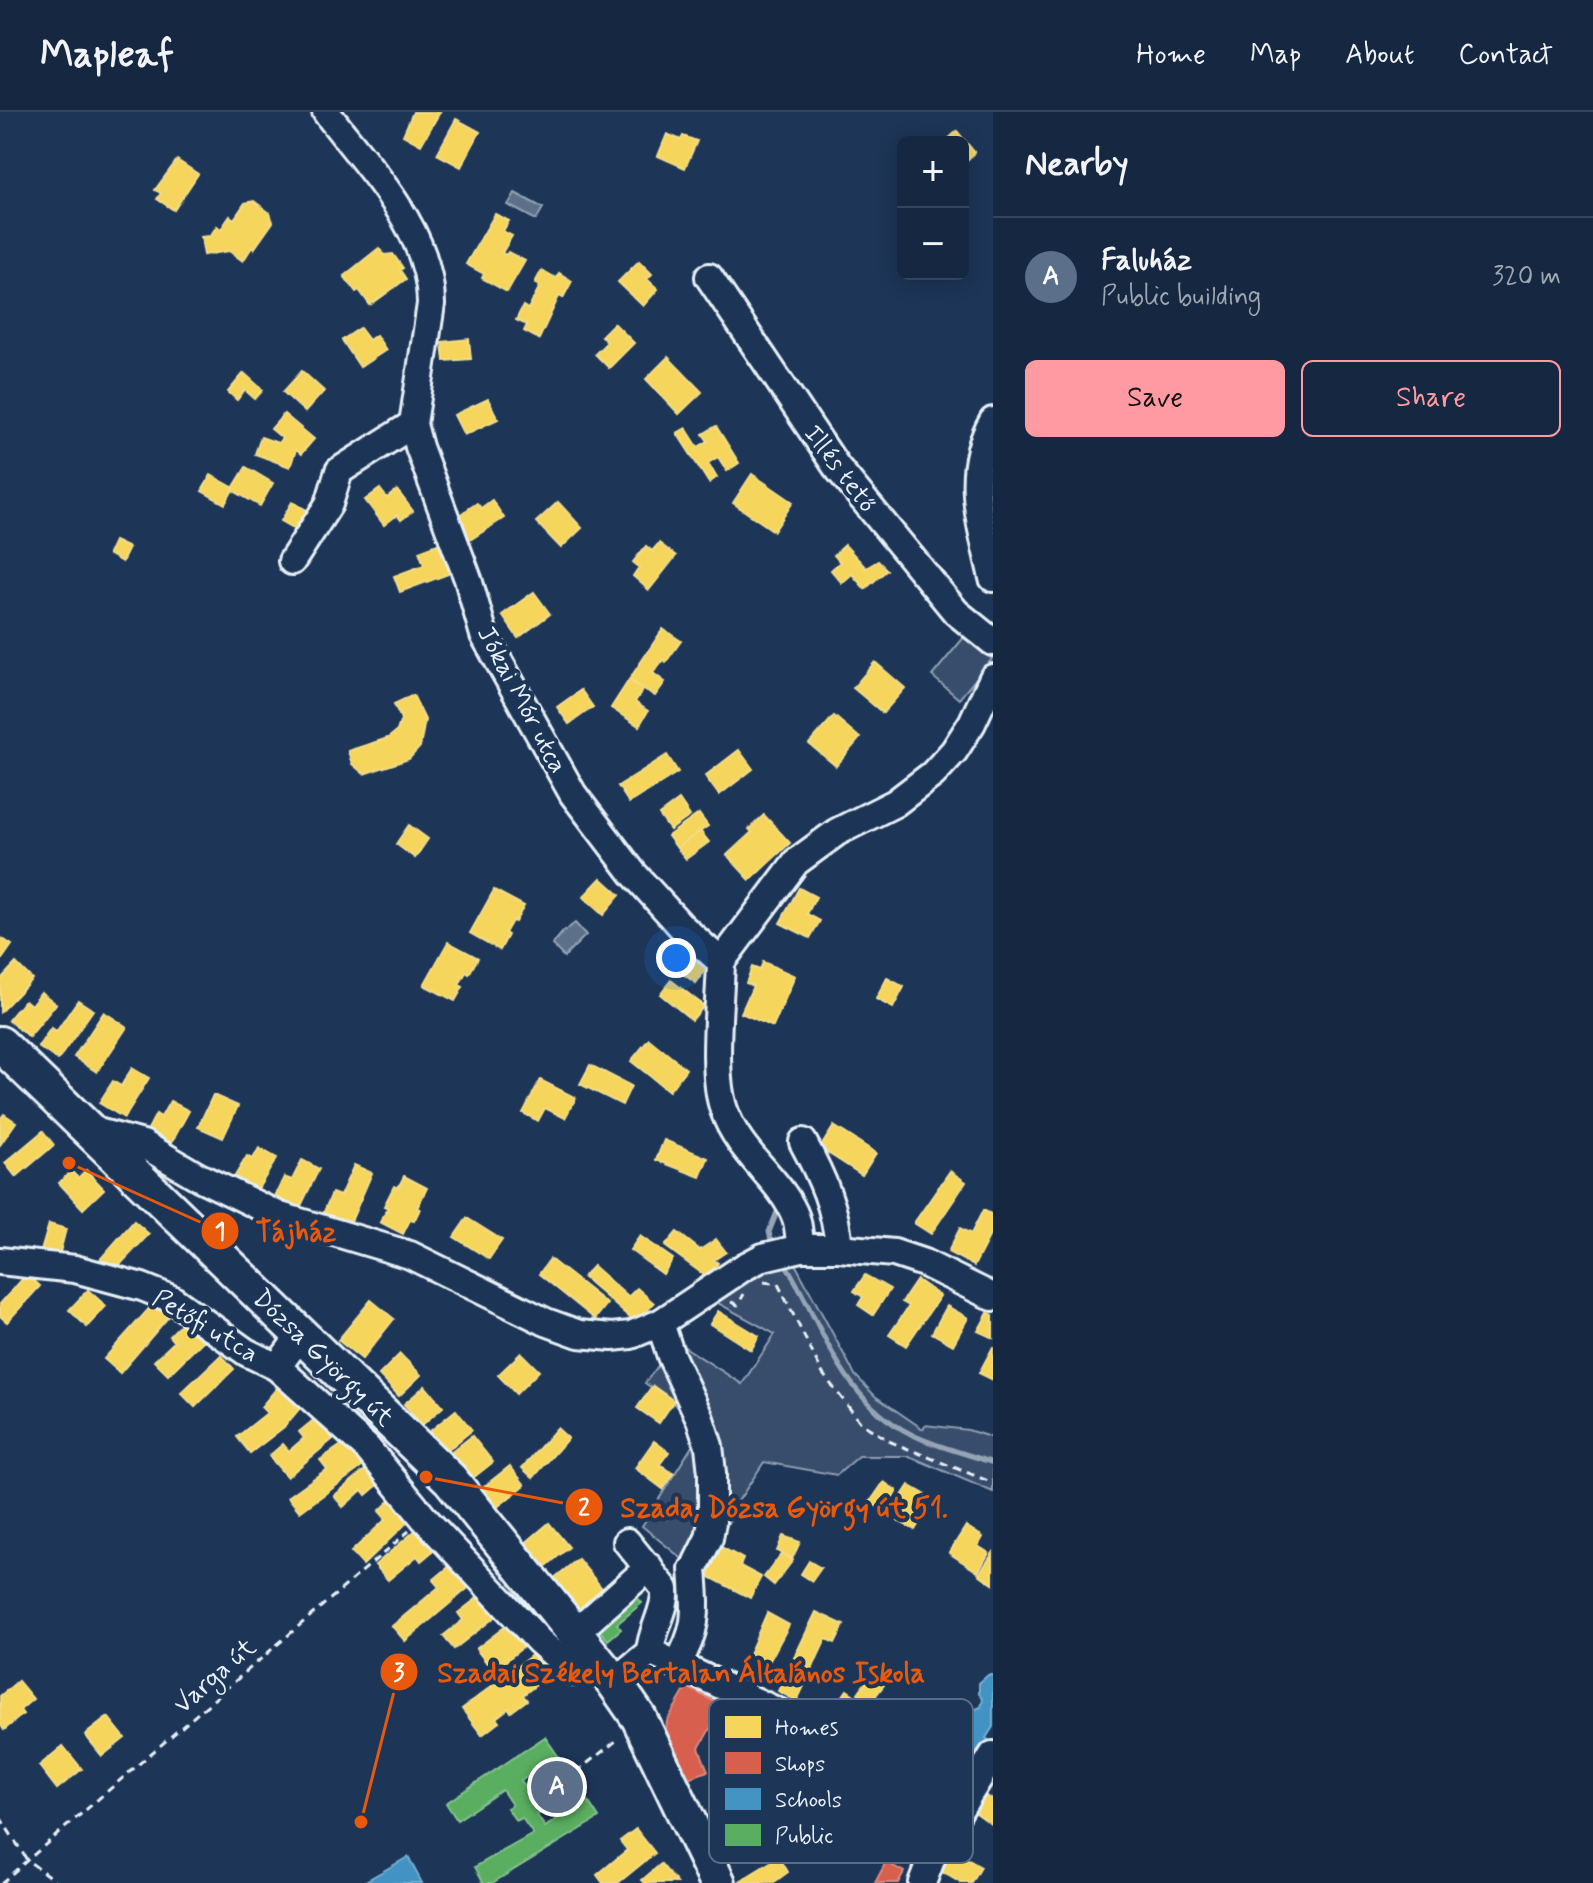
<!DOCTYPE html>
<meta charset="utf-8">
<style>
:root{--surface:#162841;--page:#23344c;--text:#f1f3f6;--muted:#9ea6b1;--line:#35445a;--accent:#ff9aa2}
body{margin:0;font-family:Mynerve,sans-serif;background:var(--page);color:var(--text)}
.controls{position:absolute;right:24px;top:24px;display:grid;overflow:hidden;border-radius:12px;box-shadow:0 4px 20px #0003}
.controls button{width:72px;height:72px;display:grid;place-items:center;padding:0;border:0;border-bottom:2px solid var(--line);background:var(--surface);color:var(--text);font:40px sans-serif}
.you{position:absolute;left:676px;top:846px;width:28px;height:28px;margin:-20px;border:6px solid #fff;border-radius:50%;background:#1a73e8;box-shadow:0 0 0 12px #1a73e833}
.badge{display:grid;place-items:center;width:52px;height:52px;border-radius:50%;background:var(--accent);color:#fff;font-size:26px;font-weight:700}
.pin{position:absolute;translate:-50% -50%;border:4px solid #fff;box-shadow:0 2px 8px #0006}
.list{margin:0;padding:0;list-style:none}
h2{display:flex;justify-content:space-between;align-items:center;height:104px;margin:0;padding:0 32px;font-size:34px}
h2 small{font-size:26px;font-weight:400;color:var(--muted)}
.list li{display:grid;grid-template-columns:52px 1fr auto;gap:24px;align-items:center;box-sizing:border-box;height:120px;padding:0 32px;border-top:2px solid var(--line)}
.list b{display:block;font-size:30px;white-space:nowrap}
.list p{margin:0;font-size:26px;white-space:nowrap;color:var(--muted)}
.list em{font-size:26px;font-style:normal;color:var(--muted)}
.actions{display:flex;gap:16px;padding:24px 32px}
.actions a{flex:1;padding:18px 0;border:2px solid var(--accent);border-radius:12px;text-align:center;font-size:28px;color:var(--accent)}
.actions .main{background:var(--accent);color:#111}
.map{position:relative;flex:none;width:993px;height:1771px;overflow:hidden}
header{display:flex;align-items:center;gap:48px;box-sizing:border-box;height:112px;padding:0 40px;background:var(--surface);border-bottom:2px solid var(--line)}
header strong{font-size:38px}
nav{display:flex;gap:44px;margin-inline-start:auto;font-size:28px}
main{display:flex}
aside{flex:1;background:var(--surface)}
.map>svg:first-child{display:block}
.green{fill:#374d6c;stroke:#909fb2;stroke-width:2}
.water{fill:#5d7089;stroke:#95a4b5;stroke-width:2}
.homes{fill:#f6d55c;stroke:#f2dd8b;stroke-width:2}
.shops{fill:#d6604d;stroke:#db8c80;stroke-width:2}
.schools{fill:#4393c3;stroke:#74afd3;stroke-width:2}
.public{fill:#5aae61;stroke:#85c28e;stroke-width:2;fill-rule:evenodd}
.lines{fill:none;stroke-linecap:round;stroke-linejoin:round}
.stream{stroke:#95a4b5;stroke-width:5}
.minor-casing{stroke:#e8f1f8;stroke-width:32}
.major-casing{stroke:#e8f1f8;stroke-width:40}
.path{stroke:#e8f1f8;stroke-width:3;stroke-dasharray:8 6;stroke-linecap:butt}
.minor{stroke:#1d3557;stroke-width:26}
.major{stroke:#1d3557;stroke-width:34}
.labels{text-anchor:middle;stroke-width:8;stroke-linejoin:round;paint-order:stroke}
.street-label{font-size:26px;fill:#e8f1f8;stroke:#1d3557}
.key{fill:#1d3557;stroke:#5a6d87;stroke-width:2}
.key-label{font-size:22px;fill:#e8f1f8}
.leader{fill:none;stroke:#e8590c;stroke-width:3}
.callout-dot{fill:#e8590c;stroke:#1d3557;stroke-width:3}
.mark-label{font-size:24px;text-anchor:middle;font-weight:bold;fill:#fff}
.callout-label{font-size:28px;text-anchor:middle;font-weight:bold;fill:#e8590c;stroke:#1d3557;stroke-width:8;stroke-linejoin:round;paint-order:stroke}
</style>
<header>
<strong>Mapleaf</strong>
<nav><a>Home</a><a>Map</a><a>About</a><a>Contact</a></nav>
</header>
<main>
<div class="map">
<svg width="993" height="1771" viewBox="0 0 993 1771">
<rect width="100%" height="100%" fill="#1d3557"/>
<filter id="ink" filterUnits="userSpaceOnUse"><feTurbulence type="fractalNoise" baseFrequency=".0125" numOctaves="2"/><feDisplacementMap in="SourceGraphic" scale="16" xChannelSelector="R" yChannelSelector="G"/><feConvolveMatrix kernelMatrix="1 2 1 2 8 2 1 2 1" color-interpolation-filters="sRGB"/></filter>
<g filter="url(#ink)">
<g class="green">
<path d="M965,524L992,547L959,587L932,564Z"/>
<path d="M793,1148L855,1263L875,1284L923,1317L925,1313L968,1318L993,1326V1380L909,1344H859L837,1363L764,1350L739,1388L703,1464L642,1414L699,1323L696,1308L645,1271L664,1246L683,1234L742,1272L775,1222L714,1189L757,1162Z"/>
</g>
<g class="water">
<path d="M515,81L543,96L536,108L508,93Z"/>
<path d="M575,811L586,823L564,845L552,833L562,821Z"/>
</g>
<g class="homes">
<path d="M413,0H440L421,33L403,23Z"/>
<path d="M456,7L480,20L461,55L437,42Z"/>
<path d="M957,19L975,41L963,52V30H945Z"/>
<path d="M667,22L681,28L683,24L697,29L685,56L658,44Z"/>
<path d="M177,48L198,62L174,98L157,87L161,81L155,78Z"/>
<path d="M254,89L270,101L273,110L254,137L252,135L243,149L229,139L204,143L201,125L210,124L217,114L221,117L230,104L234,107L245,91Z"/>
<path d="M495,102L509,109L503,119L512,124L502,141L506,143L508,140L525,149L507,180L482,166L484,162L466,152Z"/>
<path d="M379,136L384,143L393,142L403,156L400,158L406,167L370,193L359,178L356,180L344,164Z"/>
<path d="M639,149L652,162L647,167L658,177L643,194L618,170Z"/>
<path d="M542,158L556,166L559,161L572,169L563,186L559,184L539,227L524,219L527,213L516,208L523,194L528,197L540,174L535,171Z"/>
<path d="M614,211L634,231L609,256L595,242L607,230L601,224Z"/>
<path d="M360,216L369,228L376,223L386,238L360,255L342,228Z"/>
<path d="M469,227L471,247L444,249L442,230Z"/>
<path d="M668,245L702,280L679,302L646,267Z"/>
<path d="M302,259L324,279L305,300L283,280Z"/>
<path d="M244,261L263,278L255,287L245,278L237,288L228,280Z"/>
<path d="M488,287L498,307L464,323L454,303Z"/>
<path d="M284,302L314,327L301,342L296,338L290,355L255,342L261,325L278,331L282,326L271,317Z"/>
<path d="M716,314L739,351L727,359L718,345L708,351L717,365L709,371L677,321L686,316L698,335L708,329L703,322Z"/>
<path d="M986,346H993V383L984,382Z"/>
<path d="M246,355L273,371L260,394L232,378Z"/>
<path d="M752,362L793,390L774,419L733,391Z"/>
<path d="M211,363L234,376L225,392L202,379Z"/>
<path d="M380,377L387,386L397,378L413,399L401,408L397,403L384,413L365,388Z"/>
<path d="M492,388L504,406L470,428L455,406L477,391L481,396Z"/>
<path d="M292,390L314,402L302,421L281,409Z"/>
<path d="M558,390L582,416L561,436L536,410Z"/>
<path d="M114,429L129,436L122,450L108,442Z"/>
<path d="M440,431L451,461L400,480L394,464L424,453L419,439Z"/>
<path d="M659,431L676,444L649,478L633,464L639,455L633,450L646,434L652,439Z"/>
<path d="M845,433L866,456L878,449L887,458L865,477L852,462L842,471L831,458L840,450L834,443Z"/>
<path d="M534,480L550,502L518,526L502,503Z"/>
<path d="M663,517L681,529L666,550L663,548L653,561L665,570L655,584L629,568Z"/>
<path d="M875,550L905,576L883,601L853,576Z"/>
<path d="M629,568L643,577L635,590L648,599L639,614L611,596Z"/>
<path d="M581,578L593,595L569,612L557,595Z"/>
<path d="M413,583L425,608L420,635L409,647L364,662L352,652L348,639L388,626L397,619L401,607L394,592Z"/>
<path d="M834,604L860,626L836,654L809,632Z"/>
<path d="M739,638L753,657L719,683L705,664Z"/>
<path d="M667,643L678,660L629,691L618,674Z"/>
<path d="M679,688L690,704L670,718L659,703Z"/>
<path d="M699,702L708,714L677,736L668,724Z"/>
<path d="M764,703L790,731L750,768L727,743L752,720L749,717Z"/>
<path d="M409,713L428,727L415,746L396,732Z"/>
<path d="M700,719L709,730L686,747L677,736Z"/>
<path d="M601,766L620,783L603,803L583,785Z"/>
<path d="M799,776L816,785L807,802L820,809L810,826L780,811Z"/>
<path d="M494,778L524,794L515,810L512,809L505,821L508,823L500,838L470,821Z"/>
<path d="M0,825L12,833L0,850Z"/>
<path d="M448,830L478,846L469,862L466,860L459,873L463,875L455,889L424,873Z"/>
<path d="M677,837L706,857L696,871L667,851Z"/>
<path d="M763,850L795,864L773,915L741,901L753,874L746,871L752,855L760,858Z"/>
<path d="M16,851L32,867L0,900V868Z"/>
<path d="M887,866L904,875L893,896L876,887Z"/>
<path d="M671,868L704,894L692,908L660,882Z"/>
<path d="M41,880L56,892L29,925L8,908L25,888L31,893Z"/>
<path d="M78,888L93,898L58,948L38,935L51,916L56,920Z"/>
<path d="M104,900L127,915L97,960L74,945Z"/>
<path d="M649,927L686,957L669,979L631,949Z"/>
<path d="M590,953L631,974L622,993L580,972Z"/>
<path d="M132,956L149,966L124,1006L99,991L113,969L121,974Z"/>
<path d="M540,968L576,986L565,1006L545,996L538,1009L523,1001Z"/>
<path d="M213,983L238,994L223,1026L198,1015Z"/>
<path d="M170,989L189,999L171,1032L147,1019L156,1002L161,1005Z"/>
<path d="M4,1002L16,1010L0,1033V1007Z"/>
<path d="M834,1014L876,1041L862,1063L820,1036Z"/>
<path d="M43,1019L54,1033L16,1065L5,1051Z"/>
<path d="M664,1028L708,1046L700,1065L656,1048Z"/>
<path d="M259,1036L277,1046L257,1078L235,1064L247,1044L253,1047Z"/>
<path d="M302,1048L319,1057L299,1098L274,1086L284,1065L292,1068Z"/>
<path d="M354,1053L372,1061L349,1114L323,1102L332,1081L340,1084Z"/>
<path d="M86,1058L104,1077L83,1097L59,1071L71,1059L78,1066Z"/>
<path d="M950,1059L966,1070L931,1122L914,1111Z"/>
<path d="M404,1064L427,1076L417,1096L420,1097L414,1109L410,1108L403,1122L380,1110L388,1096L384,1094L394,1074L398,1076Z"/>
<path d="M983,1098L993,1103V1117L974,1154L948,1140L960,1116L971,1122Z"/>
<path d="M467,1106L502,1128L489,1147L454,1125Z"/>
<path d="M134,1109L149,1122L115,1158L96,1152Z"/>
<path d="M49,1112L66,1117L59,1144L41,1139Z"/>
<path d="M677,1120L700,1138L716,1127L726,1140L714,1148L718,1151L707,1165L665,1134Z"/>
<path d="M640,1124L673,1147L663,1162L630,1138Z"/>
<path d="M550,1147L607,1192L595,1207L539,1162Z"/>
<path d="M593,1154L628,1185L637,1176L654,1191L636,1211L583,1165Z"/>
<path d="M27,1162L40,1174L7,1210L0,1204V1192Z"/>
<path d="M865,1163L890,1177L873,1203L858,1193L863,1185L854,1179Z"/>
<path d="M917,1168L940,1184L906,1234L889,1223L909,1194L902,1190Z"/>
<path d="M88,1178L106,1194L87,1215L69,1198Z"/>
<path d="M371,1188L394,1207L362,1247L338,1228Z"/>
<path d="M155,1190L170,1203L120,1261L104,1247Z"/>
<path d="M947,1194L968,1206L953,1233L932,1221Z"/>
<path d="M718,1199L759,1224L751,1238L710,1212Z"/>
<path d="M988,1201L993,1203V1226L978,1219Z"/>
<path d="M185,1208L204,1228L168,1263L154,1249L174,1230L169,1224Z"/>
<path d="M993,1235V1268L979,1261Z"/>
<path d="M521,1241L539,1259L516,1282L498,1263Z"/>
<path d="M400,1242L421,1263L399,1284L379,1263Z"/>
<path d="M221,1243L234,1257L195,1295L181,1281Z"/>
<path d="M425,1274L443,1295L422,1313L404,1292Z"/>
<path d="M653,1274L674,1289L659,1311L637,1296Z"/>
<path d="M277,1276L300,1296L284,1315L250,1341L237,1325L267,1301L261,1295Z"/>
<path d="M456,1298L472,1318L445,1340L429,1320Z"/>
<path d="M316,1306L333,1327L287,1365L269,1344L283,1332L289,1339L304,1326L299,1320Z"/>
<path d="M557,1316L568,1326L533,1366L522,1356Z"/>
<path d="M472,1324L493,1350L469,1369L448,1343Z"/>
<path d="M349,1328L366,1352L300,1400L288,1385L327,1357L320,1348Z"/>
<path d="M654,1329L669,1340L660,1352L674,1362L663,1377L635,1356Z"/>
<path d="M371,1353L384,1368L366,1383L362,1378L343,1395L334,1384Z"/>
<path d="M510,1354L525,1373L496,1396L481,1377Z"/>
<path d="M884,1370L897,1379L884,1399L870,1390Z"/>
<path d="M909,1373L933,1387L915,1418L898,1409L906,1395L898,1390Z"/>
<path d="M398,1381L417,1401L363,1453L351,1440L386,1407L379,1399Z"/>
<path d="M549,1411L569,1435L544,1456L524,1432Z"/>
<path d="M423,1412L440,1433L421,1449L417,1444L388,1468L375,1453Z"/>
<path d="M966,1414L983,1425L978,1434L989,1441L978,1460L949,1441Z"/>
<path d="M783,1424L800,1430L792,1447L777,1439Z"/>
<path d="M721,1435L743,1447L740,1454L761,1465L750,1486L706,1463Z"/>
<path d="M782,1441L793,1448L774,1473L764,1465Z"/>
<path d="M993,1441V1472L979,1462Z"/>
<path d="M578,1447L606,1481L581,1502L552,1468Z"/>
<path d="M456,1449L474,1471L405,1529L392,1514L439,1475L433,1468Z"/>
<path d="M809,1449L821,1456L812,1469L801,1462Z"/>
<path d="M484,1481L500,1501L454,1537L443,1524L463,1508L458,1501Z"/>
<path d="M816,1500L844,1513L835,1531L826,1527L797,1589L778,1579Z"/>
<path d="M767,1501L789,1513L768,1552L749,1542Z"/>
<path d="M510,1511L527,1532L493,1559L476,1537Z"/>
<path d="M541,1536L557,1557L523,1583L527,1588L511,1600L509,1596L496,1606L499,1610L482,1623L462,1597Z"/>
<path d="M871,1563L884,1573L871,1590L858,1581Z"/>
<path d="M18,1569L33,1587L20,1598L23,1602L4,1618L0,1612V1584Z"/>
<path d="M847,1578L866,1591L849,1616L830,1603Z"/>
<path d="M108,1605L125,1626L102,1644L85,1623Z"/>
<path d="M63,1634L82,1657L57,1677L39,1654Z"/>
<path d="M983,1682L993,1688V1713L972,1698Z"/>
<path d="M636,1717L655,1741L618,1771H603L597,1763L627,1738L620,1729Z"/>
<path d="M950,1737L981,1755L972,1771H961L937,1757Z"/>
<path d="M779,1745L788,1760L773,1771H742L740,1769Z"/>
<path d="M661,1752L677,1771H645L642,1768Z"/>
</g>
<g class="shops">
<path d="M687,1575L723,1594L699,1636L708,1659L686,1667L666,1618L667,1609Z"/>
<path d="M886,1750L904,1760L898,1771H875Z"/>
</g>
<g class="schools">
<path d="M988,1563H993V1615L986,1626L993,1631L986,1643L973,1637L959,1658L955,1656L949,1670L937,1659L944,1651L912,1635L920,1617L954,1633L964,1619L959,1611L962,1602L981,1595L983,1587L979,1582V1571Z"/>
<path d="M408,1745L422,1771H362Z"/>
</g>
<g class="public">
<path d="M631,1478L642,1491L617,1512L621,1517L608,1528L593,1511Z"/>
<path d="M545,1625L565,1654L569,1651L581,1669L577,1672L599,1706L492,1771H484L475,1755L533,1722L522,1706L516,1709L507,1696L512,1693L502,1678L457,1708L446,1691ZM531,1662L538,1673L529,1680L521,1669ZM553,1692L561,1704L545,1715L537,1703Z"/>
</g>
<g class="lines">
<g class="stream">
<path d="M772,1132L769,1120L777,1100"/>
<path d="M785,1151C823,1213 840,1287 911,1322C936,1335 966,1341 993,1351"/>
</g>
<g class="minor-casing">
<g id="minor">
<path d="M326,0C368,56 431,118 431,192L413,312L419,335L468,467L484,523L573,682L633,761L682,815L721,850C720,891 711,961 724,998C738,1041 783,1069 796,1106C799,1115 799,1127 801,1136"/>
<path d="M709,165L836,354L956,500L993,530"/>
<path d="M993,309C963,360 981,412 993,466"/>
<path d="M292,449L329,392L339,359L413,312"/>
<path d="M721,850L796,750L837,720L895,691L933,662L954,639L972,611L993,566"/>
<path d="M90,1018L143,1032L199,1065L280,1104L410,1143L546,1210L579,1222L612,1225L631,1223L660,1211L744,1155L763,1145L801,1136H839L894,1141L924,1151L993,1185"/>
<path d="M803,1030C822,1065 836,1096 839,1136"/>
<path d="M0,1149L75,1157L142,1175L172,1187L246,1240L277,1255L301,1223"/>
<path d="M660,1211L671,1244L700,1307L709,1334L712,1361V1410L709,1426L697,1450"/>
<path d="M277,1255L367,1336L424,1406L539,1529L574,1560L593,1544"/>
<path d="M627,1430L665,1477C667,1498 651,1518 650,1540"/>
<path d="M575,1521L649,1455"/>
<path d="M650,1540L866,1641L967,1684"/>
<path d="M677,1553C699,1515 696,1500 693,1457"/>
<path d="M614,1570L650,1540"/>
<path d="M922,1771L935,1737L993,1643"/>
</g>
</g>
<g class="major-casing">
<path id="major" d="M0,932L450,1367L614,1570L639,1606L718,1771"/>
</g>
<g class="path">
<path d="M764,1170L778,1172L823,1262L861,1311L891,1330L993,1371"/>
<path d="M731,1190L738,1193L744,1182"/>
<path d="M576,1660L620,1626"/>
<path d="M0,1705L27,1748L58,1771"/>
<path d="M716,1710C734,1701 753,1686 773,1682C801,1675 834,1684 862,1688L869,1681"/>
<path d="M1,1771L409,1419"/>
</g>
<use href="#minor" class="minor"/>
<use href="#major" class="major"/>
</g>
</g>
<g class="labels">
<g class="street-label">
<text transform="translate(841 356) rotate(53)" y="9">Illés tető</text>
<text transform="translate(523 587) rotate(62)" y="9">Jókai Mór utca</text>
<text transform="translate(206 1213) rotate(31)" y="9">Petőfi utca</text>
<text transform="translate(324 1245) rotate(44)" y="9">Dózsa György út</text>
<text transform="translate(214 1563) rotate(-41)" y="9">Varga út</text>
</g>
</g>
<rect x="709" y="1587" width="264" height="164" rx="12" class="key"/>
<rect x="725" y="1604" width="36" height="22" fill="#f6d55c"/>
<rect x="725" y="1640" width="36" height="22" fill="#d6604d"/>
<rect x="725" y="1676" width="36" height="22" fill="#4393c3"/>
<rect x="725" y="1712" width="36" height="22" fill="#5aae61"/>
<g class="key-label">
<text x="775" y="1623">Homes</text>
<text x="775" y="1659">Shops</text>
<text x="775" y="1695">Schools</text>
<text x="775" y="1731">Public</text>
</g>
<path class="leader" d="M69 1051L220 1119M426 1365L584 1395M361 1710L399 1560"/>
<g class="callout-dot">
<circle cx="69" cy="1051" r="8"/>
<circle cx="426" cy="1365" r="8"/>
<circle cx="361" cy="1710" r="8"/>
<circle cx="220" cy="1119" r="20"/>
<circle cx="584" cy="1395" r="20"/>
<circle cx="399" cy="1560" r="20"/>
</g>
<g class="mark-label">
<text x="220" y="1127">1</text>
<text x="584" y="1403">2</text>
<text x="399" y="1568">3</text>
</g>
<g class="callout-label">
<text x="296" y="1129">Tájház</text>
<text x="784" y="1405">Szada, Dózsa György út 51.</text>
<text x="681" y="1570">Szadai Székely Bertalan Általános Iskola</text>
</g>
</svg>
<div class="controls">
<button>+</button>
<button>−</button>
</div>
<div class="you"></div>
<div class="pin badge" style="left:557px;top:1675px;background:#5c6f8a">A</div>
</div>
<aside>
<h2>Nearby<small></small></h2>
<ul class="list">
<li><span class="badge" style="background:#5c6f8a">A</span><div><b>Faluház</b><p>Public building</p></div><em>320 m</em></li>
</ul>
<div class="actions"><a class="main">Save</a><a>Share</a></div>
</aside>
</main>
